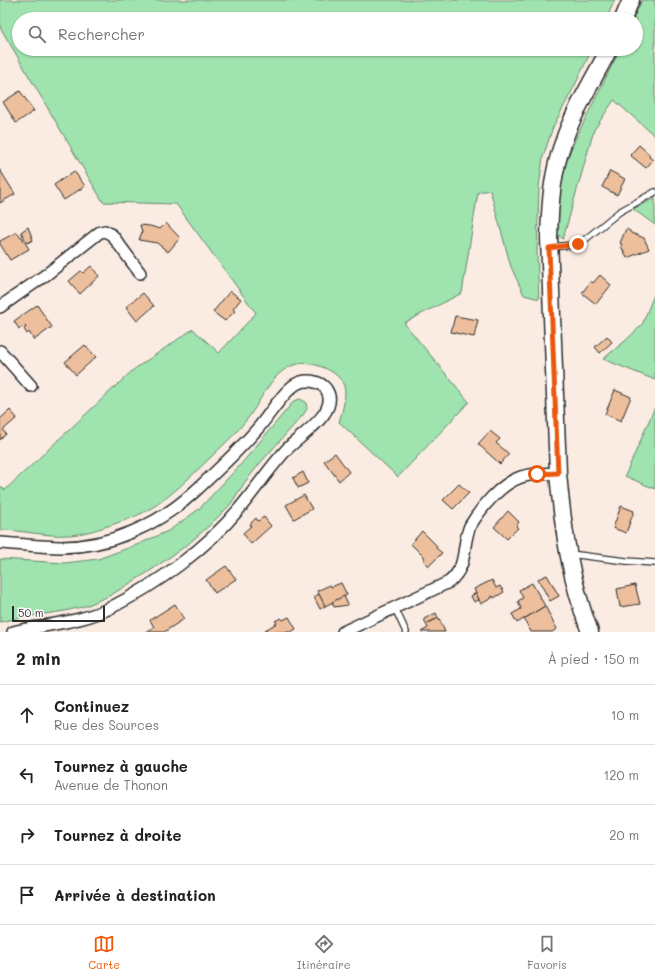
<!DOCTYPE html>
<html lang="fr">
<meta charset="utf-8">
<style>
:root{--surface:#fff;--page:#f2f2f2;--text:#202124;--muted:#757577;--line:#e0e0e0;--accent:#ea580c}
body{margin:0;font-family:Mali,sans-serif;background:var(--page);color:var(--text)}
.scale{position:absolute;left:12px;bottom:10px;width:93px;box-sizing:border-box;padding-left:4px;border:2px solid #2b2b2b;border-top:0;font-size:11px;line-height:14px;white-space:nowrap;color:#2b2b2b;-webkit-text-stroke:3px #fff;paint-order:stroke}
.stop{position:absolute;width:12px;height:12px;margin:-9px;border:3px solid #ea580c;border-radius:50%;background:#fff}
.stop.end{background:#ea580c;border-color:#fff;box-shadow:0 1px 4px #0008}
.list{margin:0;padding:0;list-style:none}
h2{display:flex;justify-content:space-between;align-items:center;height:52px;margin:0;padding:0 16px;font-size:17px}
h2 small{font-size:13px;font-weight:400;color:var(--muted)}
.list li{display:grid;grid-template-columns:26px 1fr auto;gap:12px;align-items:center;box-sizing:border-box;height:60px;padding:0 16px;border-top:1px solid var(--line)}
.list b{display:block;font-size:15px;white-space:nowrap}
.list p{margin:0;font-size:13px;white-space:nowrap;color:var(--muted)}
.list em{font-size:13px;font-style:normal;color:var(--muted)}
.icon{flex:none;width:22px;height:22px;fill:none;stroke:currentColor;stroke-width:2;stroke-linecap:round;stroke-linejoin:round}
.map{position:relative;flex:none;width:655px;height:632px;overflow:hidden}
.search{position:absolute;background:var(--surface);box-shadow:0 1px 3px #0004;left:12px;right:12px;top:12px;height:44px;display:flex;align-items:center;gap:10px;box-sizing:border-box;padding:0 14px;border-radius:22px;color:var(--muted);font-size:15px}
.sheet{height:292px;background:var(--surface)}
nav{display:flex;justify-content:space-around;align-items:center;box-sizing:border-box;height:56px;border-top:1px solid var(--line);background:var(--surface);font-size:11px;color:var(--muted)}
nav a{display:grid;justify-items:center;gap:2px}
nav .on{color:var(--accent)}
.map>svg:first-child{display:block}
.green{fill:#9fe3af;stroke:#65876d}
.building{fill:#edbf9d;stroke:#2b2b2b}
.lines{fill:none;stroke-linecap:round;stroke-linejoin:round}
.lane-casing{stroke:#2b2b2b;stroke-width:8}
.street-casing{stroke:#2b2b2b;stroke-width:14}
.secondary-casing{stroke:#2b2b2b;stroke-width:19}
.lane{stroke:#fff;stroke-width:5.5}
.street{stroke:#fff;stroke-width:11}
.secondary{stroke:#fff;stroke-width:16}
.route{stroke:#ea580c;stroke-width:5}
</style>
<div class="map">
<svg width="655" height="632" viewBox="0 0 655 632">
<rect width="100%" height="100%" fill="#faece2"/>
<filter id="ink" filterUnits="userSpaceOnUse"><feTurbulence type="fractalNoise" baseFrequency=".025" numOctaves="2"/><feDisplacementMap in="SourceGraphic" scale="8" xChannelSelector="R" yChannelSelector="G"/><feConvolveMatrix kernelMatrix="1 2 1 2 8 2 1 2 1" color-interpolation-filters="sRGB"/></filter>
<g filter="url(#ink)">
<g class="green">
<path d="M0,0H615L606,19H19V49H592L575,85L553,127L543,157L539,187L537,253L539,299L524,295L511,267L490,190L478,192L462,293L404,323L469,402L398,477L339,422C342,412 347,396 344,386C339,370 312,361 298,364C272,369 262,400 248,418C237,433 223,445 210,458C192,475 174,494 153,507C139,516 123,521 108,526C96,530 82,534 70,535C46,537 23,530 0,530V486L5,490L133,370L193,329L219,353L256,313L176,204L103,202L0,27Z"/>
<path d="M642,0H655V136L614,100L594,130L563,239L555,232L561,185L566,162L575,140L620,49H636V19H633Z"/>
<path d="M655,198V225L633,209Z"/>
<path d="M655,292V380L603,359L625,341L642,325Z"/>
<path d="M300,399L306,402L307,409L303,415L261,462L245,482L230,505L210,525L187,545L150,571L111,595L86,606L65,611L24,617L0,622V559L65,563L98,559L139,544L170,530L199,509L242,463L294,401Z"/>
<path d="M655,407V489L625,476Z"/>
</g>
<g class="building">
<path d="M20,91L34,111L16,123L3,102Z"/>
<path d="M639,145L650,155L649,157L653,160L646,168L630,155Z"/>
<path d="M0,170L15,194L0,203Z"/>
<path d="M74,171L85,186L64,200L54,185Z"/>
<path d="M610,171L625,179L617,195L602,187Z"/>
<path d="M166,223L180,238L168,252L157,243L139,240L142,232L140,225L150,226L160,229Z"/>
<path d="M28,227L33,240L27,243L21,232Z"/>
<path d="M626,229L630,231L631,233L644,238L649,249L627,258L621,246L622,244L620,243Z"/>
<path d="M17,232L20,237L21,236L29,249L10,260L0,244V241Z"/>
<path d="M91,266L99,276L80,294L69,281L81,271L83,273Z"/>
<path d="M600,275L611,285L596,304L582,293L591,281L593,283Z"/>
<path d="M230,291L241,299L233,309L235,311L225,321L213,312Z"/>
<path d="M143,293L154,306L137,321L126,307Z"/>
<path d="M37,305L52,327L34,340L29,332L27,334L24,329L26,327L25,326L19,329L14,321Z"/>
<path d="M455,316L478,320L474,337L451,332Z"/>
<path d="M607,336L612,342L600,353L595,347Z"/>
<path d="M85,345L96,357L76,375L65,362Z"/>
<path d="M615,390L631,397L621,421L605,414Z"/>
<path d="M10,410L17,418L3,430L6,434L0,440V419Z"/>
<path d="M490,431L500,439L496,443L509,454L500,464L478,444Z"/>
<path d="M335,453L349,472L339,481L324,461Z"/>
<path d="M303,472L308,483L298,488L293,478Z"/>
<path d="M459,484L469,493L453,509L443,500Z"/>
<path d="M304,495L312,509L294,519L286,505Z"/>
<path d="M621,506L634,511L626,533L613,528Z"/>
<path d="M508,511L519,522L516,526L518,528L507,539L494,527Z"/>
<path d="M264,517L271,526L251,544L243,533L251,526L250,524L256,518L258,521Z"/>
<path d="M422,531L437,546L436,548L442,553L429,566L423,560L425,558L411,544Z"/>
<path d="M226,566L236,579L215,593L206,580Z"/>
<path d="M547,575L559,596L550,601L538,579Z"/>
<path d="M492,580L496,588L500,586L504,592L494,598L493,596L491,597L492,598L481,604L474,589Z"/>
<path d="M341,583L347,595L325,606L317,591L330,585L331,587Z"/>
<path d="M532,583L545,606L517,623L512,614L521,609L518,601L523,598L519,590Z"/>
<path d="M635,585L640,604L620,607L617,589Z"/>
<path d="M476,593L479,600L474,602L471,596Z"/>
<path d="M319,594L325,606L320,609L314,597Z"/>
<path d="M344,596L348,605L334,607L332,602Z"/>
<path d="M175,604L184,619L164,632H145L154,627L150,620Z"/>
<path d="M545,606L557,629L552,632H531L524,619Z"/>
<path d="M436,613L438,618L426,624L424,619Z"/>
<path d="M289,617L296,629L291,632H266L265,630L277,623L275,621L281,618L283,620Z"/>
<path d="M439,618L445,632H421L428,628L426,624Z"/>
</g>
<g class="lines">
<g class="lane-casing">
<g id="lane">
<path d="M551,247L573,245L582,242L619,212L655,192"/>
<path d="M570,554L626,561L655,563"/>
<path d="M395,608L406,632"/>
</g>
</g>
<g class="street-casing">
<g id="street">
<path d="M0,307L47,274L100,232L105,231L112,235L140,273"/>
<path d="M0,351L31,386"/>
<path d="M0,543C20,544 41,547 61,547C109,547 158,525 193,493C216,472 239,450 259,427C270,414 282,393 296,384C305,379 319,380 326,389C341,411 301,435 288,448C270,467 256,489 239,509C207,548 157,584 112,607C81,623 46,624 13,632"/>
<path d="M343,632L449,582C469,565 461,547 470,526C481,508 500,484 521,477C533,473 546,474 558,473"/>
</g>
</g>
<g class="secondary-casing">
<g id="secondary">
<path d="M623,19L631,0"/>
<path d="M590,632C570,579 563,529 558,473L549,238C550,204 552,172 564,140C575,108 594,79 609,49"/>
</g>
</g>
<use href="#lane" class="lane"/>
<use href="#street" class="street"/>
<use href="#secondary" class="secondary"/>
</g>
</g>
<g class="lines" filter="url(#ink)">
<path class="route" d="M537,474L558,473L549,248L578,244"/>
</g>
</svg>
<div class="scale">50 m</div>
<div class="stop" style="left:537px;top:474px"></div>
<div class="stop end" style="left:578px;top:244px"></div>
<div class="search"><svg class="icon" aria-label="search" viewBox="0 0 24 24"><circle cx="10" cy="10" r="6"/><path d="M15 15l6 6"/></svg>Rechercher</div>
</div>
<section class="sheet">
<h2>2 min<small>À pied · 150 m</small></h2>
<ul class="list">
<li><svg class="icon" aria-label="ahead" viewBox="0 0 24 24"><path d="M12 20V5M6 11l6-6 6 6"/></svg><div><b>Continuez</b><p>Rue des Sources</p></div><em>10 m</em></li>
<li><svg class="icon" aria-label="left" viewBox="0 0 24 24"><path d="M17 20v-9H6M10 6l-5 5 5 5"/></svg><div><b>Tournez à gauche</b><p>Avenue de Thonon</p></div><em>120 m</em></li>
<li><svg class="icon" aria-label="right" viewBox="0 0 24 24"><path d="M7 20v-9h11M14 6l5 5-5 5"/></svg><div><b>Tournez à droite</b></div><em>20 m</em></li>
<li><svg class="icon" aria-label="arrive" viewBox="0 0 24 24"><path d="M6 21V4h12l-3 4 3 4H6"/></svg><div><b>Arrivée à destination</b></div></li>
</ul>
</section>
<nav>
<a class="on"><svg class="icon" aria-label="map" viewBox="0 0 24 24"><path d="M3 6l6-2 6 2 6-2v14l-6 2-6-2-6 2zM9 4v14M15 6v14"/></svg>Carte</a>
<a><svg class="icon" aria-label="directions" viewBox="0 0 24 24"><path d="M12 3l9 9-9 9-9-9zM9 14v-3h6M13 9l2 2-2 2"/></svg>Itinéraire</a>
<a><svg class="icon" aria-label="saved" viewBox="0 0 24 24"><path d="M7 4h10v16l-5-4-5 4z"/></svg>Favoris</a>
</nav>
